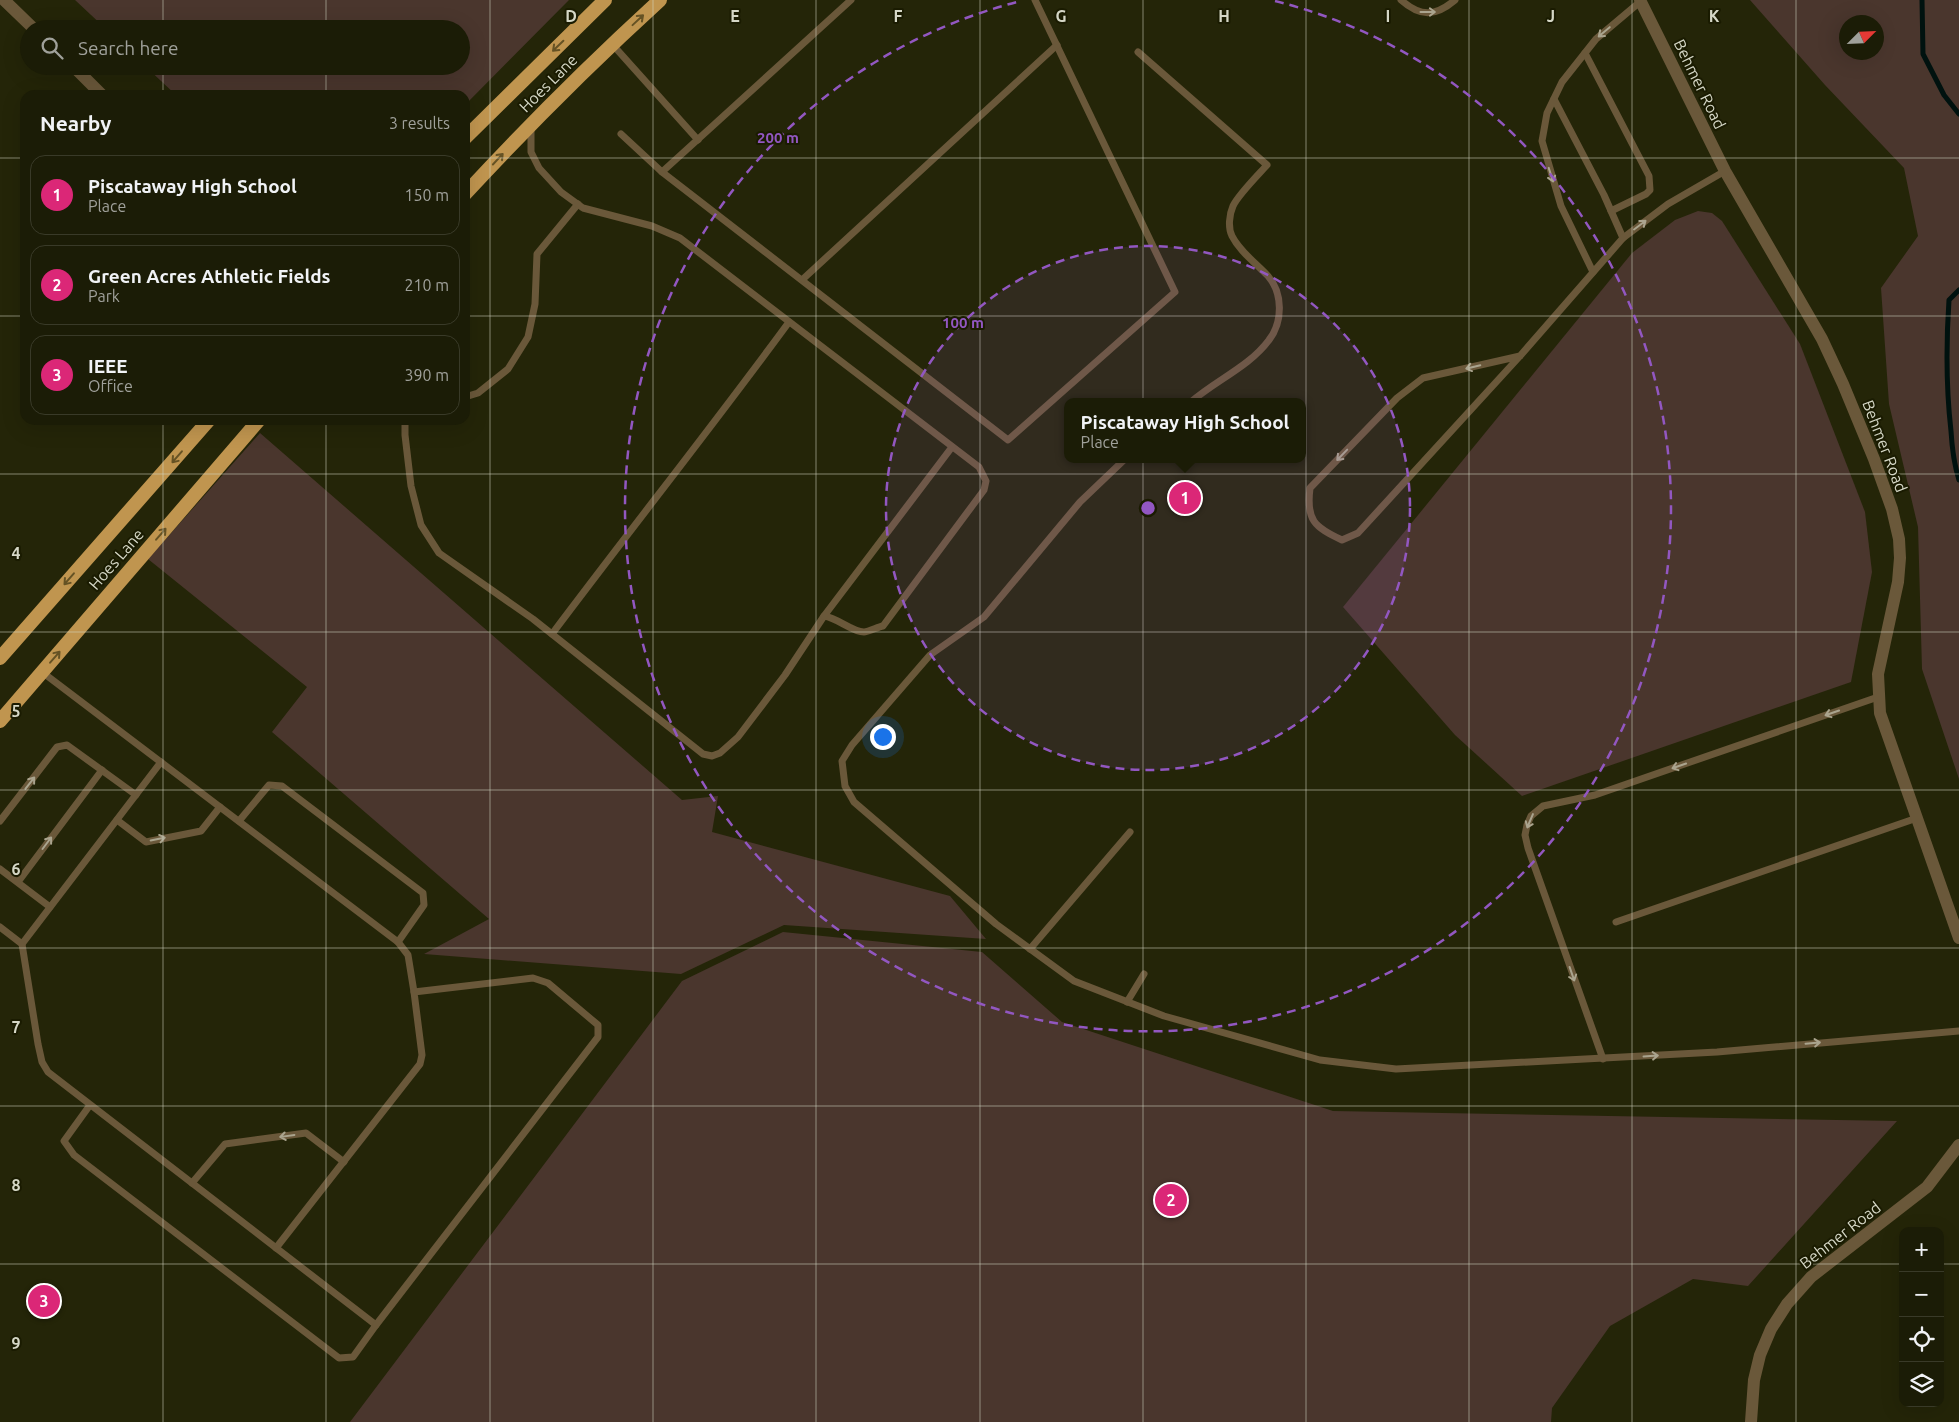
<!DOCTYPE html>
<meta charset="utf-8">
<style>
:root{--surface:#1b1c06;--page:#282914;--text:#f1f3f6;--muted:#a0a19b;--line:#393a28;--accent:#db2777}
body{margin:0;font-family:Ubuntu,sans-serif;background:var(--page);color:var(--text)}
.controls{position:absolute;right:15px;bottom:15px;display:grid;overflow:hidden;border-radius:10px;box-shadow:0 5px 20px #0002}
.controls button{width:45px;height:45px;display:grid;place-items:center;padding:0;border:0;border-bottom:1px solid var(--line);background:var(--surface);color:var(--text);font:25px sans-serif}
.compass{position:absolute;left:1839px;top:15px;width:45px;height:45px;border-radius:50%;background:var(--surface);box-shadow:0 5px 20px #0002;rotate:66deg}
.you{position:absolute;left:882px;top:736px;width:18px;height:18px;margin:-12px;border:4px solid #fff;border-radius:50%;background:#1a73e8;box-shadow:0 0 0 8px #1a73e833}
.badge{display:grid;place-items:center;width:32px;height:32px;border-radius:50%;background:var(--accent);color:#fff;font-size:16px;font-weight:700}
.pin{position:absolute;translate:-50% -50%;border:2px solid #fff;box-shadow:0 1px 5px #0006}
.popup{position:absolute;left:1064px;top:398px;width:242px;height:65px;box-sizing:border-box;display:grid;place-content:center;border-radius:10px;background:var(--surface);filter:drop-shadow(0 1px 4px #0005);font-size:16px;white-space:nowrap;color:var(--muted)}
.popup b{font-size:19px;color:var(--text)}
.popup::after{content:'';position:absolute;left:50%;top:100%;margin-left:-10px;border:10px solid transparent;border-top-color:var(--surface)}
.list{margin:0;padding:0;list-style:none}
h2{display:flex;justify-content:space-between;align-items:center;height:65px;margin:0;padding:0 20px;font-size:21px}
h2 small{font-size:16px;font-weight:400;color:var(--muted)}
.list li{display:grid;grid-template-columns:32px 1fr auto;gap:15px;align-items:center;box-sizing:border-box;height:80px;margin:0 10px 10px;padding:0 10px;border:1px solid var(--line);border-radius:15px}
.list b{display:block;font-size:19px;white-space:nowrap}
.list p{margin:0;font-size:16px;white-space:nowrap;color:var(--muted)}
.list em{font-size:16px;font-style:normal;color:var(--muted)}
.icon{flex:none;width:28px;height:28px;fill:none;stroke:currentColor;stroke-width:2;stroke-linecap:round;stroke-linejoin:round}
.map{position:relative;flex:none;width:1959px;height:1422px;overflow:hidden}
.search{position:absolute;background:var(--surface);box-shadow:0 5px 20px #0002;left:20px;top:20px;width:450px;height:55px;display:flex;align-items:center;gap:12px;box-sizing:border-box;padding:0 18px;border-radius:28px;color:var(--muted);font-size:19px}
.panel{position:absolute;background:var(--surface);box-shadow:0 5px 20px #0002;left:20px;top:90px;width:450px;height:335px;border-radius:15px}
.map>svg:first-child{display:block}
.green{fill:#4a362d;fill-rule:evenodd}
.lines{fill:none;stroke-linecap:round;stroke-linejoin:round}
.stream{stroke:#00120f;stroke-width:5}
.service{stroke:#6a583a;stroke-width:7}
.minor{stroke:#6a583a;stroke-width:12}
.tertiary{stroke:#6a583a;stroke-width:12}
.trunk{stroke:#c0954f;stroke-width:14}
.oneway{stroke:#aaa48e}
.oneway2{stroke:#655224}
.grid{fill:none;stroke:#d5d7c6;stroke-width:1;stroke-opacity:0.55}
.ring{fill:none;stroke:#9257c1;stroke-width:2.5;stroke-dasharray:9 6}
.labels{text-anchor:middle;stroke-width:4;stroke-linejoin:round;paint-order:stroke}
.street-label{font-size:16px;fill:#d5d7c6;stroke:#1a1b01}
.grid-label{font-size:16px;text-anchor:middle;font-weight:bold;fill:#d5d7c6;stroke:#1a1b01;stroke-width:4;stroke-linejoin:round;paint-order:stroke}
.centre{fill:#9257c1;stroke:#1a1b01;stroke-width:2.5}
.ring-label{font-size:15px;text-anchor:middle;font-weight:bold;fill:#9257c1;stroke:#1a1b01;stroke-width:4;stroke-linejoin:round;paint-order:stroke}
</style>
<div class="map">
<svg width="1959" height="1422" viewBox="0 0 1959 1422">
<rect width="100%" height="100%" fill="#242508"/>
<g class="green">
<path d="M75,0H569L465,105V95H176L145,66H461V29H106Z"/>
<path d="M1750,0H1959V779L1922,669L1918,527L1889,404L1881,288L1918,236L1904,168L1825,85ZM1846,22H1876V52H1846Z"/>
<path d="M1698,211L1712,213L1722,221L1800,344L1865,512L1872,572L1851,682L1522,796L1455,735L1343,607L1632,253L1675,220Z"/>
<path d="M260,433L682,800L718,796L712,832L950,896L986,939L784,925L681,974L424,954L489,919L272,732L307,687L148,559Z"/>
<path d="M783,932L982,952L1062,1022L1333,1111L1897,1121L1748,1286L1693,1279L1610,1326L1552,1408L1551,1422H350L682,981Z"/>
</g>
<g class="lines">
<g class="stream">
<path d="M1922,0L1923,54L1944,95L1959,114"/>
<path d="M1959,290L1949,300C1946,344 1946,387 1951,431C1952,448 1954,464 1959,480"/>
</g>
<g class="service">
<path d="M851,0L662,172L1008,440L1175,292L1035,0"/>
<path d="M1401,0C1420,17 1435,17 1455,0"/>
<path d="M612,44L698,140"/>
<path d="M1138,52L1267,165C1258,175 1238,195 1233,206C1229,215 1228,228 1232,236C1240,252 1256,263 1268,276C1283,293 1283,322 1269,340C1249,367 1216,380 1191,402"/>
<path d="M1585,53L1649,176L1650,190L1646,194L1611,211"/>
<path d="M1554,99L1604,195L1623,238"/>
<path d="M621,134L662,172"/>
<path d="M1593,272L1561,206L1542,141L1547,113L1562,82L1596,39L1641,1"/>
<path d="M803,279L1057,45"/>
<path d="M1520,356L1423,378L1397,398L1310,488C1306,520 1314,527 1342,540L1358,533L1520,356L1623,238L1668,204L1725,171"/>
<path d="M465,397L478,393L508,369L528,337L535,304L537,254L578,204"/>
<path d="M405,420V435L411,486L421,525L439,553L533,619L703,754L712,756L720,753L738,737L785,675L824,616C838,618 852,632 864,632C868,632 878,627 883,626L984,490L986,481L979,467L680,238L652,226L583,208L561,192L539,168L531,152V126"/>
<path d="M1125,459L1080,502L984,617L930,655L852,745L842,761L845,786L854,802L996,924L1074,981L1164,1016L1320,1060L1396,1069L1717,1052L1959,1031"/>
<path d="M824,616L952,447"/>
<path d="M552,634C630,530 712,427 789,322"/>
<path d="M42,672L398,942L408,955L414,992"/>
<path d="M117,820L146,842L201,831L220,807"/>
<path d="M0,821L57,747L67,745L136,795"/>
<path d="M239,821L269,785L282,786L423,893L424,905L398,942"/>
<path d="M0,869L50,907"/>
<path d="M18,882L102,770"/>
<path d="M1616,922L1917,818"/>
<path d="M0,927L22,944L38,1044L42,1062L48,1072L376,1325L353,1357L339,1358L74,1155L64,1141L90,1105"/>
<path d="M22,944L161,762"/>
<path d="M1030,949L1130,832"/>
<path d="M1127,1002L1144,974"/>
<path d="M1603,1059L1528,848L1525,835L1527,825L1531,816L1543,806L1595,795L1878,697"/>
<path d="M192,1183L225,1144L306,1133L344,1162"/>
<path d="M276,1248L420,1064L422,1055L414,992L533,978L548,983L598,1025V1037L376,1325"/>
</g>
<g class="minor">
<path d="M4,0L34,29"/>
<path d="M73,66L102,95"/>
</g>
<g class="tertiary">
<path d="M1640,0L1725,171L1822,339L1843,384L1874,459L1892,509L1899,539L1900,558L1898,582L1878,674L1880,713L1959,938"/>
<path d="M1751,1422L1754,1380L1760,1355L1771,1329L1787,1304L1811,1277L1927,1187L1959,1145"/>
</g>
<g class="trunk">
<path d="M465,138L605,0"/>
<path d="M465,194C527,127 592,62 660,0"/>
<path d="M0,658L209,420"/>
<path d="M0,721L259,420"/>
</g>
</g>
<defs><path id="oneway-shaft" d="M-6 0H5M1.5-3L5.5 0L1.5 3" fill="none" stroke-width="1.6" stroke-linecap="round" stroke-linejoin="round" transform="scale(1.25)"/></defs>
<g class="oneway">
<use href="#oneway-shaft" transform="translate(1428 12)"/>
<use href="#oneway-shaft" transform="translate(1604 32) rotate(140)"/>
<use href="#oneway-shaft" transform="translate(1551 175) rotate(72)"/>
<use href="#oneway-shaft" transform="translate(1640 225) rotate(-37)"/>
<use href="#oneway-shaft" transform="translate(1473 367) rotate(167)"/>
<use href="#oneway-shaft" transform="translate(1342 455) rotate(134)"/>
<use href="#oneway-shaft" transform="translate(1832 713) rotate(161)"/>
<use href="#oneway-shaft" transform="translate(1679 766) rotate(161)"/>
<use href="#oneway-shaft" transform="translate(30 783) rotate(-52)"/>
<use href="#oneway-shaft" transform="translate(1530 821) rotate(113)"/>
<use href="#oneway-shaft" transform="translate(158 839) rotate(-11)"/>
<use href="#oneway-shaft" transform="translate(47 843) rotate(-53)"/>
<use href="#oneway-shaft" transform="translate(1572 974) rotate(71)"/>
<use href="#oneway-shaft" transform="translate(1813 1043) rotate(-5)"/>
<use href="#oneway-shaft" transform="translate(1651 1056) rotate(-4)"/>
<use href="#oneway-shaft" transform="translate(287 1136) rotate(172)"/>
</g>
<g class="oneway2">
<use href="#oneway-shaft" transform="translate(638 20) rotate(-43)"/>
<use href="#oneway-shaft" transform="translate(558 46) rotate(136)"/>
<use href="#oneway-shaft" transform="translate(498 159) rotate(-47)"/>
<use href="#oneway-shaft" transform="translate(177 457) rotate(131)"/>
<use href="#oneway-shaft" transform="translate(161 534) rotate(-49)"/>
<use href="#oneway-shaft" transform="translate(69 579) rotate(131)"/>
<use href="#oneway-shaft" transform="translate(55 657) rotate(-49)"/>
</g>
<path class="grid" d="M163,0V29M326,0V29M490,0V1422M653,0V1422M816,0V1422M980,0V1422M1143,0V1422M1306,0V1422M1469,0V1422M1632,0V1422M1796,0V1422M163,66V95M326,66V95M0,158H25M465,158H1959M0,316H25M465,316H1959M163,420V1422M326,420V1422M0,474H1959M0,632H1959M0,790H1959M0,948H1959M0,1106H1959M0,1264H1903M1940,1264H1959"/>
<circle cx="1148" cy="508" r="262" fill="#9257c1" fill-opacity=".12"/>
<g class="ring">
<circle cx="1148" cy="508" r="262"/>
<path d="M1275 1A523 523 0 1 1 1021 1"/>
</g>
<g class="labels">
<g class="street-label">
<text transform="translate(548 83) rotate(-45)" y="6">Hoes Lane</text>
<text transform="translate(1700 84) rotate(64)" y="6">Behmer Road</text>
<text transform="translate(1885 446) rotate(69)" y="6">Behmer Road</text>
<text transform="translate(116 559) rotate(-49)" y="6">Hoes Lane</text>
<text transform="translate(1840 1235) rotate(-38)" y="6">Behmer Road</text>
</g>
</g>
<g class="grid-label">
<text x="571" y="22">D</text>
<text x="735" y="22">E</text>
<text x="898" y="22">F</text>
<text x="1061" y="22">G</text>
<text x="1224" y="22">H</text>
<text x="1388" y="22">I</text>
<text x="1551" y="22">J</text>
<text x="1714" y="22">K</text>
<text x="16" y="559">4</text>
<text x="16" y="717">5</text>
<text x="16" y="875">6</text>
<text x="16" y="1033">7</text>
<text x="16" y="1191">8</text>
<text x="16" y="1349">9</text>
</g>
<circle cx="1148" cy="508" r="8" class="centre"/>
<g class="ring-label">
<text x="778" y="143">200 m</text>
<text x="963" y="328">100 m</text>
</g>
</svg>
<div class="controls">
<button>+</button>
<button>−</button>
<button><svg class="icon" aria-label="locate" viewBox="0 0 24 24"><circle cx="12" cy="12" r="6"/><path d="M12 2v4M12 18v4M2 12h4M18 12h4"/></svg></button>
<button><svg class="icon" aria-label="layers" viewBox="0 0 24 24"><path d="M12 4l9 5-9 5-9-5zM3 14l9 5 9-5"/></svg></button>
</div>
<svg class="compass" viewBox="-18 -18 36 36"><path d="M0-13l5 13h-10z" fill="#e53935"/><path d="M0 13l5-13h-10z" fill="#a0a19b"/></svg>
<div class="you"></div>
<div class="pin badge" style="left:1185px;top:498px">1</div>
<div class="popup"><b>Piscataway High School</b>Place</div>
<div class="pin badge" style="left:1171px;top:1200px">2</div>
<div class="pin badge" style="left:44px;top:1301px">3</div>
<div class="search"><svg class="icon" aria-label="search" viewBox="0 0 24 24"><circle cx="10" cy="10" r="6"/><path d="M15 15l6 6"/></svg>Search here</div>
<section class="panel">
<h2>Nearby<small>3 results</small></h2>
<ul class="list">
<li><span class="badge">1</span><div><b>Piscataway High School</b><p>Place</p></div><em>150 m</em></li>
<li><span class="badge">2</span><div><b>Green Acres Athletic Fields</b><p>Park</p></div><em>210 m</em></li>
<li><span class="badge">3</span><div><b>IEEE</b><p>Office</p></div><em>390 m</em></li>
</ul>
</section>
</div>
